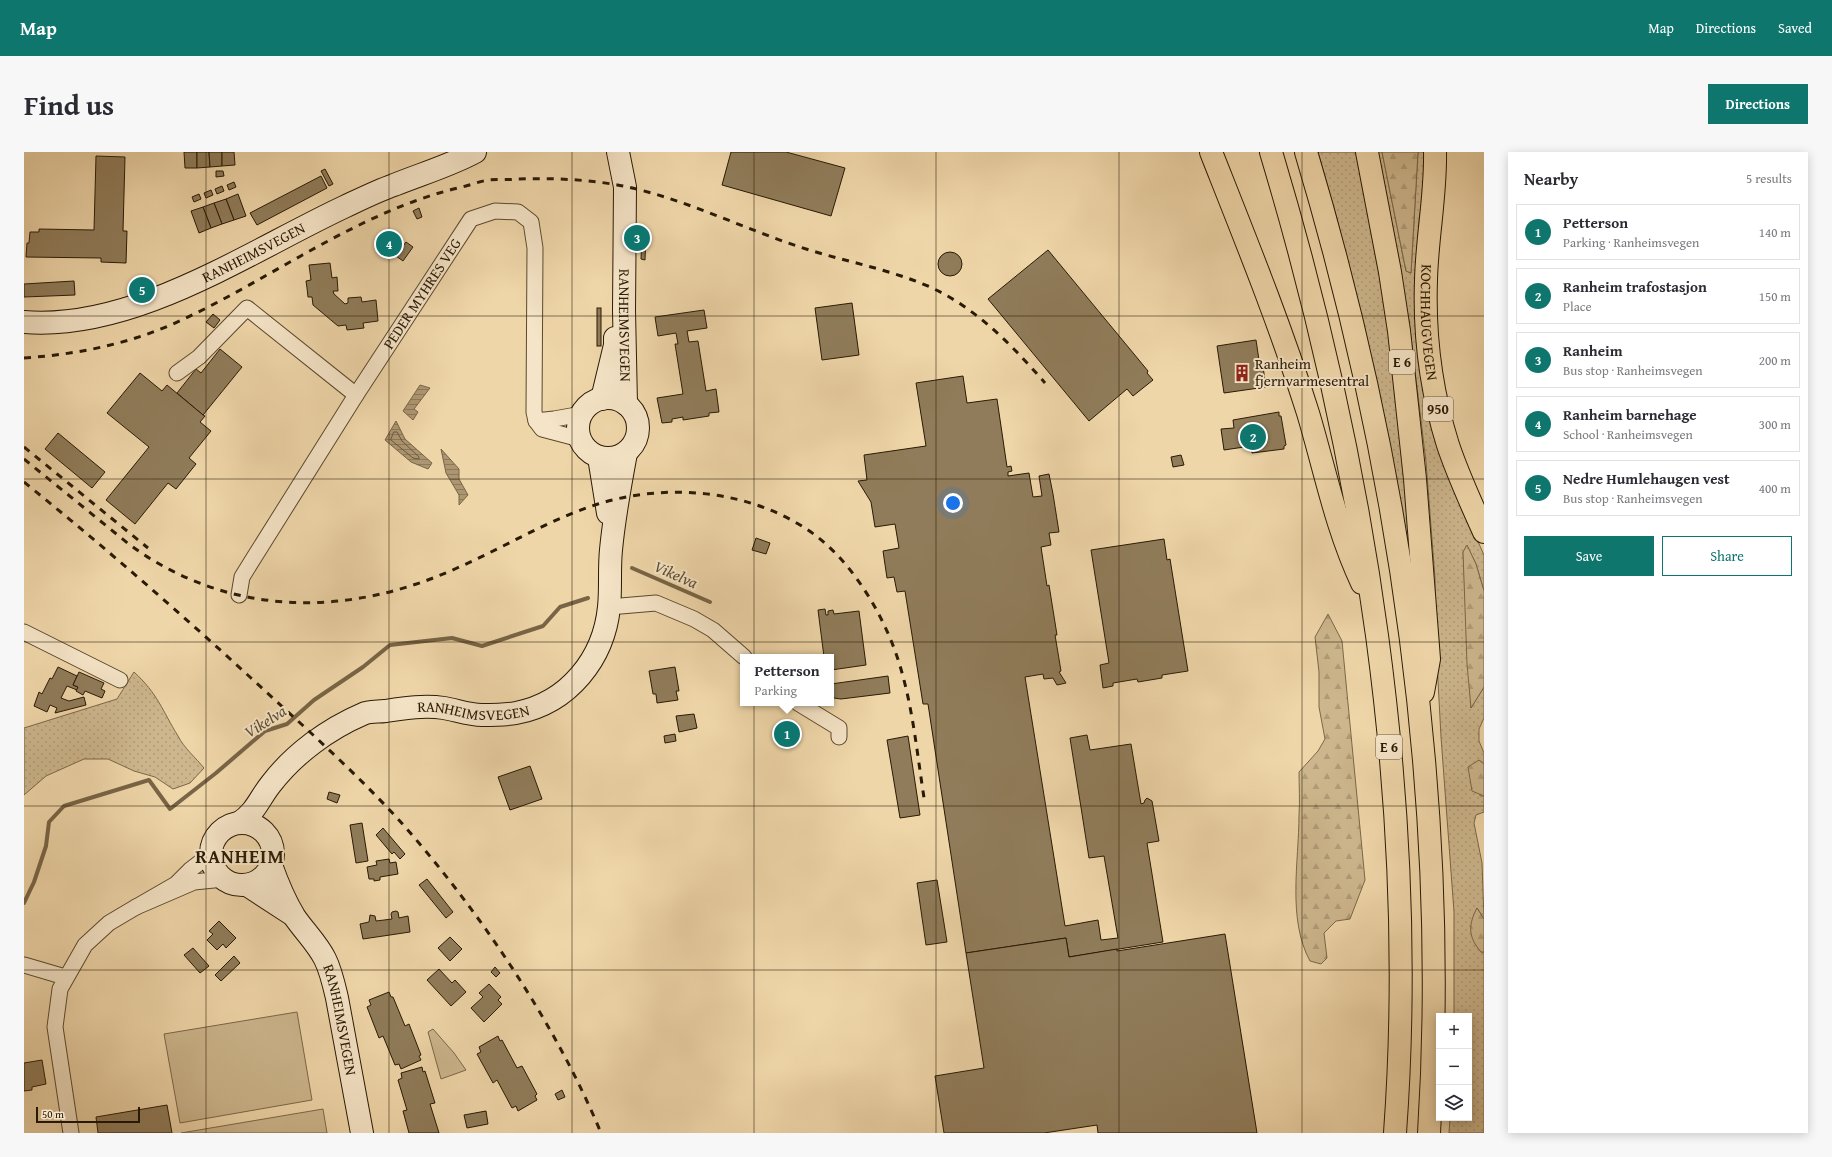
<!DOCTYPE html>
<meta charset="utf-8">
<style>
:root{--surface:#fff;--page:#f7f7f7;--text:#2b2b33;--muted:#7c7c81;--line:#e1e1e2;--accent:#0f766e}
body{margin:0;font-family:"Gentium Book Plus",serif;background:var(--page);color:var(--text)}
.controls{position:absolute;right:12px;bottom:12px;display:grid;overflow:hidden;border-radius:0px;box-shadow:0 2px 10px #0003}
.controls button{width:36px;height:36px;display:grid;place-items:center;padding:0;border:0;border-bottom:1px solid var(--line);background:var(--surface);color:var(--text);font:20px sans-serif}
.scale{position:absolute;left:12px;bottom:10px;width:104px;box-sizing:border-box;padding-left:4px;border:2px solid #291a05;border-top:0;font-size:11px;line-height:14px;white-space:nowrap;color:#291a05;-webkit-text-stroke:3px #f5e4c7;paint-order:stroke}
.you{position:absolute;left:929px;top:351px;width:14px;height:14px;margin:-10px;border:3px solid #fff;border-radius:50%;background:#1a73e8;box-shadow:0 0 0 6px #1a73e833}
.badge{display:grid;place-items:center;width:26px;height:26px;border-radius:50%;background:var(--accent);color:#fff;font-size:13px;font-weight:700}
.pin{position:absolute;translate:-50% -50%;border:2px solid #fff;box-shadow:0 1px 4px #0006}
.popup{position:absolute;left:716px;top:502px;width:94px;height:52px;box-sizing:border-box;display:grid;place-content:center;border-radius:0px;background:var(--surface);filter:drop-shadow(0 1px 3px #0005);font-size:13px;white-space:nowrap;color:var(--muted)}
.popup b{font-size:15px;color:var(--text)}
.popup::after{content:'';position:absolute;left:50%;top:100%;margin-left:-8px;border:8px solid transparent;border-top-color:var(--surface)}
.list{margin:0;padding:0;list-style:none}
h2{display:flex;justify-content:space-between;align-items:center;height:52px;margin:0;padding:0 16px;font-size:17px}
h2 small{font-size:13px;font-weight:400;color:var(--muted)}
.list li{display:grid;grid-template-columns:26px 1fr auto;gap:12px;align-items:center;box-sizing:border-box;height:56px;margin:0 8px 8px;padding:0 8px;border:1px solid var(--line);border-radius:0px}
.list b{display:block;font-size:15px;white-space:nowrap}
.list p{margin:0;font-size:13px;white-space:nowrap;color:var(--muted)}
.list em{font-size:13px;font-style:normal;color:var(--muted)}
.actions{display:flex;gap:8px;padding:12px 16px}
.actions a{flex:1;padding:9px 0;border:1px solid var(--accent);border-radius:0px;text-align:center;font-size:14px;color:var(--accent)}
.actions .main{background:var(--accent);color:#fff}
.icon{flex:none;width:22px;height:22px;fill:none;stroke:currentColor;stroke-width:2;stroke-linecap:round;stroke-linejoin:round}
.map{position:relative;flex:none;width:1460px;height:981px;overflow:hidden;border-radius:0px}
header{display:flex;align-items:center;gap:24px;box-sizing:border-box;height:56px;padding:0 20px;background:var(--accent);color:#fff}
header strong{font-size:19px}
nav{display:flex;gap:22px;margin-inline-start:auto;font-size:14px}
.intro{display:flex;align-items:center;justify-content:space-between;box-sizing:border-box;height:96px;padding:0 24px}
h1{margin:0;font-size:28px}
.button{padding:10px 18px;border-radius:0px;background:var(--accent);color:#fff;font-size:14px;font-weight:700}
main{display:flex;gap:24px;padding:0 24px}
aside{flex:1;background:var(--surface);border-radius:0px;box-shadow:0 2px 10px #0003}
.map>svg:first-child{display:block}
.grass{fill:url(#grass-dots);stroke:#7b6849}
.forest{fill:url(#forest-firs);stroke:#7b6849}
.park{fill:#cdb68d;stroke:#7b6849}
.water{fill:url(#water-rules);stroke:#786446}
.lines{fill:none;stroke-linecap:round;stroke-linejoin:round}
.shore{stroke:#6a583b;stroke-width:1}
.stream{stroke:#786446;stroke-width:4}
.building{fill:#907c5a;stroke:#291a05}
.street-casing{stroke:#5a492e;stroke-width:17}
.secondary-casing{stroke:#291a05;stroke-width:24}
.primary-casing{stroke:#291a05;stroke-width:24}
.highway-casing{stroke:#291a05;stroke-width:24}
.street{stroke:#f5e4c7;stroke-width:15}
.secondary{stroke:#f5e4c7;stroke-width:22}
.primary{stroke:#efd6a9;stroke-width:22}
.highway{stroke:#efd6a9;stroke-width:22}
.rail{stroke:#291a05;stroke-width:3;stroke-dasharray:7 7;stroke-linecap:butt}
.grid{fill:none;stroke:#291a05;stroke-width:1;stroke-opacity:0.55}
.labels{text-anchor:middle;stroke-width:4;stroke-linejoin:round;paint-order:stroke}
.shield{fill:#f5e4c7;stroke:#66573f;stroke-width:1}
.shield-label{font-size:14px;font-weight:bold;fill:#291a05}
.street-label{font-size:15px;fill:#291a05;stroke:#f5e4c7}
.poi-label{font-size:15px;fill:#291a05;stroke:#f5e4c7;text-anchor:start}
.water-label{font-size:16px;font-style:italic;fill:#5d4c30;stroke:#f5e4c7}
.district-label{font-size:19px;font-weight:bold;letter-spacing:1px;fill:#291a05;stroke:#f5e4c7}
</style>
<header>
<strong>Map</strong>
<nav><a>Map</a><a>Directions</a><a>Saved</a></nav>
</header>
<div class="intro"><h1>Find us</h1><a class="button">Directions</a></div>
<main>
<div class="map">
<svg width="1460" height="981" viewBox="0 0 1460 981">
<defs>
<pattern id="grass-dots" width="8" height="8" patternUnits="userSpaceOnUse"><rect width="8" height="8" fill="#cdb68d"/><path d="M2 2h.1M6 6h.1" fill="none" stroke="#b09c78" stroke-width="1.8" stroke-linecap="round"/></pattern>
<pattern id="forest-firs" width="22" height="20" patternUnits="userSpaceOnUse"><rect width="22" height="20" fill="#cdb68d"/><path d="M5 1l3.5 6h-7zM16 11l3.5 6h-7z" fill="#b09c78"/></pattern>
<pattern id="water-rules" width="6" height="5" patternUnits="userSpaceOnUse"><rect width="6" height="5" fill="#ac9671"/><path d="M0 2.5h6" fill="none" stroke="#8c7a5b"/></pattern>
</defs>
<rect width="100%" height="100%" fill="#efd6a9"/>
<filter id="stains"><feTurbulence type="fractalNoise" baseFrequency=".005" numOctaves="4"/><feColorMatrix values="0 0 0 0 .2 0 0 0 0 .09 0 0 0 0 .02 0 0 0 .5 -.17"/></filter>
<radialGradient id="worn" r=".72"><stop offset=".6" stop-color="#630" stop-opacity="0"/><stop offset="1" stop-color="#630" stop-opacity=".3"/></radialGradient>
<g class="grass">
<path d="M1294,0H1333L1365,165L1394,455L1342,184L1313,67Z"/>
<path d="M1352,0H1358L1382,119L1387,121L1394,0H1402L1400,37L1395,69L1394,87L1433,343L1460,403V439L1452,412L1443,394L1439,400L1447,556L1460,535V566L1455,577V589L1460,601V612L1455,608L1456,644H1460V660L1452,663L1450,671L1458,711L1460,767L1453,756C1448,775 1444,784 1457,800H1460V981H1425L1426,966H1445V864H1430V760L1417,585L1411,473V426L1402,310L1385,169Z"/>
<path d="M110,520C134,542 138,558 154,584C160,596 172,606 180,616L166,631L149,637L131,625L110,619L84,607H60L22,624L0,643V576L93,547Z"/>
</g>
<g class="forest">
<path d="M1358,0H1394L1387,121L1382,119Z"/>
<path d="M1443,393L1452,412L1460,439V535L1447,556L1443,512L1439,400Z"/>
<path d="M1304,462L1318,489L1341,728L1326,767L1312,769L1300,781L1303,806L1297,812L1286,809C1263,767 1275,709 1275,663C1276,649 1275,634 1275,620L1294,599L1301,587L1295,555V520L1291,485Z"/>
<path d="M1455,608L1460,612V644L1448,639L1444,615Z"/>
<path d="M1453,756L1460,767V800H1457C1444,785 1444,773 1453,756Z"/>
</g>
<g class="park">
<path d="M273,860L288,948L156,971L140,882Z"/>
<path d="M409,877L430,901L442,918L417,927L404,880Z"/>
<path d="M299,957L303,981H157Z"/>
</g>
<g class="water">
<path d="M396,233L406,236L390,257L394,260L389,268L379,259Z"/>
<path d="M372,269L381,287L408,311L404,317L387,310L361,288Z"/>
<path d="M417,297L435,317V327L444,343L435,353V343L422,321Z"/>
</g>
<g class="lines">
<path class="shore" d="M370,280H373L378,289L395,305V307L389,306L367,288Z"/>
<g class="stream">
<path d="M608,416L686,450"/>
<path d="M0,751L10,730L22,694L25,670L40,654L125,628L146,657L192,621L241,579L263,572L290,548L339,515L366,493L428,486L458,494L519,474L536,455L564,446"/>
</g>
</g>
<g class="building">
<path d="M160,0H173V16H161Z"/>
<path d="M173,0H185L186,15L173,16Z"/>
<path d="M185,0H198V14L186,15Z"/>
<path d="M198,0H210L211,13L198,14Z"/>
<path d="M707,0H762L821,16L807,64L698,33Z"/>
<path d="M72,4L101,5L99,79H103L102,111L77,110V106L2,105L3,91H5L6,80H15V77L70,78Z"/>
<path d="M301,17L309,32L305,34L297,19Z"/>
<path d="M192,19H199L200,24L192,25Z"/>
<path d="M297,24L303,36L233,73L226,61Z"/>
<path d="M210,30L212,35L205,38L203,33Z"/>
<path d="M198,34L200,39L193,42L191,37Z"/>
<path d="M187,38L189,43L182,46L180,41Z"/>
<path d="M175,42L177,47L170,50L168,45Z"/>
<path d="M214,42L222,64L210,68L202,47Z"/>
<path d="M202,47L210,68L198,72L190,51Z"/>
<path d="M190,51L198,72L187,76L179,55Z"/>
<path d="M179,55L187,76L175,81L167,59Z"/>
<path d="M395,56L398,65L393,67L389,59Z"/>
<path d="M618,83H622L621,108L617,107Z"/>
<path d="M382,90L389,95L379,109L372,104Z"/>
<path d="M1024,98L1124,219L1123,221L1129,228L1109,244L1103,237L1065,269L964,147Z"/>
<circle cx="926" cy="112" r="12"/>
<path d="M306,111L308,126L313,125L314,139H309L310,142L321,152L324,151V146L337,145L338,150L352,148L354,169L339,171L340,176L323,178L322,173L314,174L289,153L288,145H284L283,136L282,129L287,128L285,113Z"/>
<path d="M50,129L51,143L0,145V132Z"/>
<path d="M828,151L835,203L798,208L791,156Z"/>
<rect x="573" y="156" width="4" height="38"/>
<path d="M680,158L683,176L663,179L665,190L674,189L682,239L692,237L695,260L685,261V264L659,268V265L648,267V270L638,271L633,246L659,242L651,192H654L652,181L634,184L631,165Z"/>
<path d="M189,162L196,168L190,176L182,170Z"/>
<path d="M1232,188L1235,208H1238L1242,235L1200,241L1193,194Z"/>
<path d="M196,197L218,215L179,263L153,241L172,217L177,221Z"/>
<path d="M116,221L138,239L143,233L179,263L181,264L176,270L187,279L165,306L172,312L152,337L144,331L111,372L82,348L125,295L83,261Z"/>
<path d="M939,224L943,251L973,247L983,315L987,314L988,319L984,320V324L1005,321L1009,345L1018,344L1015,324L1025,322L1029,342L1035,380L1025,381L1027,393L1017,395L1023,434L1025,433L1033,483H1031L1037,519L1035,520L1042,531L1033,533L1029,526L1020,527L1019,522L1001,525L1041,774L1074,768L1077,788L1094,786L1080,704L1065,706L1046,586L1063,583L1066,598L1107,592L1117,652L1120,651L1121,648L1123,646L1128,649L1135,689L1123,691L1139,790L1045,805L1042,786L942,801L904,552H899L881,439L873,440L870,425L863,426L859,399L875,396L871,372L851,375L847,350L834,329L843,328L840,303L902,294L892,231Z"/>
<path d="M1255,260V264H1257L1262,293L1260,294V297L1228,301L1227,294L1200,298L1197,277L1210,276L1209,268Z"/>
<path d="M34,281L81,320L68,336L21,297Z"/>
<path d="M1157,303L1160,313L1149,315L1147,305Z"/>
<path d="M732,386L746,391L742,402L728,398Z"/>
<path d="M1140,387L1143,408L1146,407L1164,519L1138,523V526L1114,530L1113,527L1089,531V534L1079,536L1076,513L1085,511L1067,398Z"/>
<path d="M801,457L802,463H804V459L809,458L810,462L835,459L842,513L807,518V505H800L794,458Z"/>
<path d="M34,515L53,524L49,533L54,535L53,538L43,534L37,546L45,549L60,545L62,553L31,561L33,556L26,553L23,560L10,554L15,540L18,542L26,526L28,527Z"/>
<path d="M651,515L655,539H652L654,548L633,551L632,542H629L625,519Z"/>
<path d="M55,520L80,531L77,537L81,539L78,546L61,539L59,543L52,539L54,535L49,533Z"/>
<path d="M864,524L866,541L817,547L810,546L807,539V532Z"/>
<path d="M670,562L673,576L655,580L652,564Z"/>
<path d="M651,582L652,589L641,591L640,584Z"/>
<path d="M884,584L896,663L876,666L863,588Z"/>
<path d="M506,614L518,647L486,658L474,625Z"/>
<path d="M305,640L316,643L313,651L303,647Z"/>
<path d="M338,671L344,709L332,711L326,673Z"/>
<path d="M359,676L381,702L376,707L370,700L368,702L352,683Z"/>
<path d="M365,707L366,711L372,710L374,722L356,725V728L350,729V727H345L343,715L353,713L352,709Z"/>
<path d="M403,727L429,760L422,766L395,733Z"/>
<path d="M913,728L923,790L902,793L893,731Z"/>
<path d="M372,759L374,760L375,766L384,764L386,780L339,787L336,772L345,770L346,763L351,764L352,769L368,767L367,762L368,760Z"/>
<path d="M195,769L212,786L202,796L199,792L193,798L183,788L189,782L185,779Z"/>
<path d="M1201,782L1233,981H1074L1073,973L1020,981H920L911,924L960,916L942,801L1042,786L1045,805L1093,797V799Z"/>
<path d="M426,785L438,797L426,809L414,796Z"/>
<path d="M169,796L185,814L176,821L160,803Z"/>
<path d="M210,804L216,811L197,829L191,823Z"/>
<path d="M471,815L476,821L472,825L467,820Z"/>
<path d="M415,817L428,831L431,828L442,840L427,854L403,828Z"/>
<path d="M465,832L477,845L474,848L478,852L460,870L447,856L459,845L455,841Z"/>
<path d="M365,840L367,845H369L381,874L385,872L397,903L395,904L397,908L377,917L375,912L371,913L359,884L355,886L343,855L347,853L345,848Z"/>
<path d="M474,884L476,889L478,888L493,916L498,914L513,942L511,944L513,948L494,959L492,954L488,956L473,928L469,931L453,902L457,900L455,895Z"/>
<path d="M18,908L22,932L8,935V938L0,939V911Z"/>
<path d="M398,915L399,920L401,919L411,951L406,952L415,981H385L379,959L383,958L374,928L378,926L377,921Z"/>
<path d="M538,938L541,945L534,948L531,942Z"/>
<path d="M143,953L148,981H74L72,965Z"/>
<path d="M462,959L464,972L443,976L440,963Z"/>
</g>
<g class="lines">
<g class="street-casing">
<g id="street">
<path d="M153,221L175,205L223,156L332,243"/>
<path d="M512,269L530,267L558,262"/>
<path id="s1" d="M215,443L218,425L231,404L332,243L447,67L471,59L494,60L507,70L511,96L510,260L512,269L518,277L556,287"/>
<path d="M585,455L632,451L670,467L689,478L720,505"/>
<path d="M0,480L96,528"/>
<path d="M774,551L815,576V585"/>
<path d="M187,698L179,708L166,718L152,732L112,755L170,730L200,727"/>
<path d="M0,813L41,825"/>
<path d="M47,981L31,875L36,837L61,793L85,771L112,755"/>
</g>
</g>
<g class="secondary-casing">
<g id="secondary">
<path id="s2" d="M594,0L601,35L600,159L602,252"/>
<path id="s3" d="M0,170C110,179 224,100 320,55C337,47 353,39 370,33C397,22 425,14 451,0"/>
<circle cx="584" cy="276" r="30"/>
<path d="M578,247L591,193V186"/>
<path d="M575,305L584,361"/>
<path id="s4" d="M215,671C232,660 235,647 247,632C270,602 304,577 339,562C345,559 354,560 361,559C381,556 400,553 420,556C432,558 445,563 458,563C469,563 481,563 492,561C545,551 580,506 585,455C587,436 585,417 587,398C590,365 596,333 602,301"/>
<circle cx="218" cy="702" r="31"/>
<path id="s5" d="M247,713C253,730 261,749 270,764C280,779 293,791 301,807C307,819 310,833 313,846L338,981"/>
<path d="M223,733L269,763"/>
</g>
</g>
<g class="primary-casing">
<g id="primary">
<path id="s6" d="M1411,0C1412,42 1403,85 1402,128C1400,184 1407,239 1424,293C1434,323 1447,351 1460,380"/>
</g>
</g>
<g class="highway-casing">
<g id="highway">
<path d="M1187,0C1221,86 1256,172 1284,261C1301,318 1312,376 1338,431"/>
<path d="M1247,0C1341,313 1395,654 1371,981"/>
<path d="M1282,0C1376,314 1426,653 1405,981"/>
<path d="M1343,0L1366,120L1375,179L1391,327L1405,507L1399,540"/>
</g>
</g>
<use href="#street" class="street"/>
<use href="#secondary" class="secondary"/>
<use href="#primary" class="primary"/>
<use href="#highway" class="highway"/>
<g class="rail">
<path d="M0,206C57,202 110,191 162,166C253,123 338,58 438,35C447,33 456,29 465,28C474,27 484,28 493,27C525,26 556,27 588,32C650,42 713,74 773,94C817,109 863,116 906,135C952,156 988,193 1021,231"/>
<path d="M0,295L124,396"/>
<path d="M0,307L106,393C205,465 323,466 433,416C481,395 524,368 574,352C645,330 730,338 791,383C824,408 850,448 866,486C888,538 892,597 901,652"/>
<path d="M0,330C78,393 154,459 227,526C277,572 328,617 374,667C453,755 532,872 577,981"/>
</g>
</g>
<path class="grid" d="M182,0V981M365,0V981M548,0V981M730,0V981M912,0V981M1095,0V981M1278,0V981M0,164H1460M0,327H1460M0,490H1460M0,654H1460M0,818H1460"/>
<defs>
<g id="building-bare" transform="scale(1.38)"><path d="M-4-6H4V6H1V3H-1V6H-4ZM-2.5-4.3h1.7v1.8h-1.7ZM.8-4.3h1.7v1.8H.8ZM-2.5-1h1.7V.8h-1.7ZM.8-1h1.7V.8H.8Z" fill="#8f2418" stroke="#f5e4c7" stroke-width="2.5" paint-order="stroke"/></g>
</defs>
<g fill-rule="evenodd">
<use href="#building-bare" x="1218" y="221"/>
</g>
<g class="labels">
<g class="shield">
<rect x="1365" y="198" width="26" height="24" rx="3"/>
<rect x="1399" y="245" width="30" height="24" rx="3"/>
<rect x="1352" y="583" width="26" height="24" rx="3"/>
</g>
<g class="shield-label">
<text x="1378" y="215">E 6</text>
<text x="1414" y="262">950</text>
<text x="1365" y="600">E 6</text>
</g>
<g class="street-label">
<text dy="5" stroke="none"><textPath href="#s3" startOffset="243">RANHEIMSVEGEN</textPath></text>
<text dy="5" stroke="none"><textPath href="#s1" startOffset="354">PEDER MYHRES VEG</textPath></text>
<text dy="5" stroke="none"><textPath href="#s6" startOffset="171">KOCHHAUGVEGEN</textPath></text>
<text dy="5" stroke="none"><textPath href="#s2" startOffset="174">RANHEIMSVEGEN</textPath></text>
<text dy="5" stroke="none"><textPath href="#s4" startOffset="279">RANHEIMSVEGEN</textPath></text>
<text dy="5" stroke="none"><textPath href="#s5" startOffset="172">RANHEIMSVEGEN</textPath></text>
</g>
<g class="poi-label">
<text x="1231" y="217">Ranheim<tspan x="1231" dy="17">fjernvarmesentral</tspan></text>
</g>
<g class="water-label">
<text transform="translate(652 422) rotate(24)" y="6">Vikelva</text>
<text transform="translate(241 569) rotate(-32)" y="6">Vikelva</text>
</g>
<g class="district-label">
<text x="216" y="711">RANHEIM</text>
</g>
</g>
<rect width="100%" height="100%" filter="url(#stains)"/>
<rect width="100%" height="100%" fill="url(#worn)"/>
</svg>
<div class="controls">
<button>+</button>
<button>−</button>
<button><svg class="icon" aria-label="layers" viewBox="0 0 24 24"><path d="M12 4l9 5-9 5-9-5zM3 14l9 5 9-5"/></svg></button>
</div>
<div class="scale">50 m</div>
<div class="you"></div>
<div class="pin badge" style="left:763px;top:582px">1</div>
<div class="popup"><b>Petterson</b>Parking</div>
<div class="pin badge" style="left:1229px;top:285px">2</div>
<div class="pin badge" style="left:613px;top:86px">3</div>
<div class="pin badge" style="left:365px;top:92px">4</div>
<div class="pin badge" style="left:118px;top:138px">5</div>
</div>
<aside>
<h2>Nearby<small>5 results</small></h2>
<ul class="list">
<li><span class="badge">1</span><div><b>Petterson</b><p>Parking · Ranheimsvegen</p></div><em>140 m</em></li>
<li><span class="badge">2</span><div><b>Ranheim trafostasjon</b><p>Place</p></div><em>150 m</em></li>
<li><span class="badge">3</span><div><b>Ranheim</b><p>Bus stop · Ranheimsvegen</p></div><em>200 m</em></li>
<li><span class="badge">4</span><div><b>Ranheim barnehage</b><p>School · Ranheimsvegen</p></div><em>300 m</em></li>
<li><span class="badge">5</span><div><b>Nedre Humlehaugen vest</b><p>Bus stop · Ranheimsvegen</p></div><em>400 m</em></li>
</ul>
<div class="actions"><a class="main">Save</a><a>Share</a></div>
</aside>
</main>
